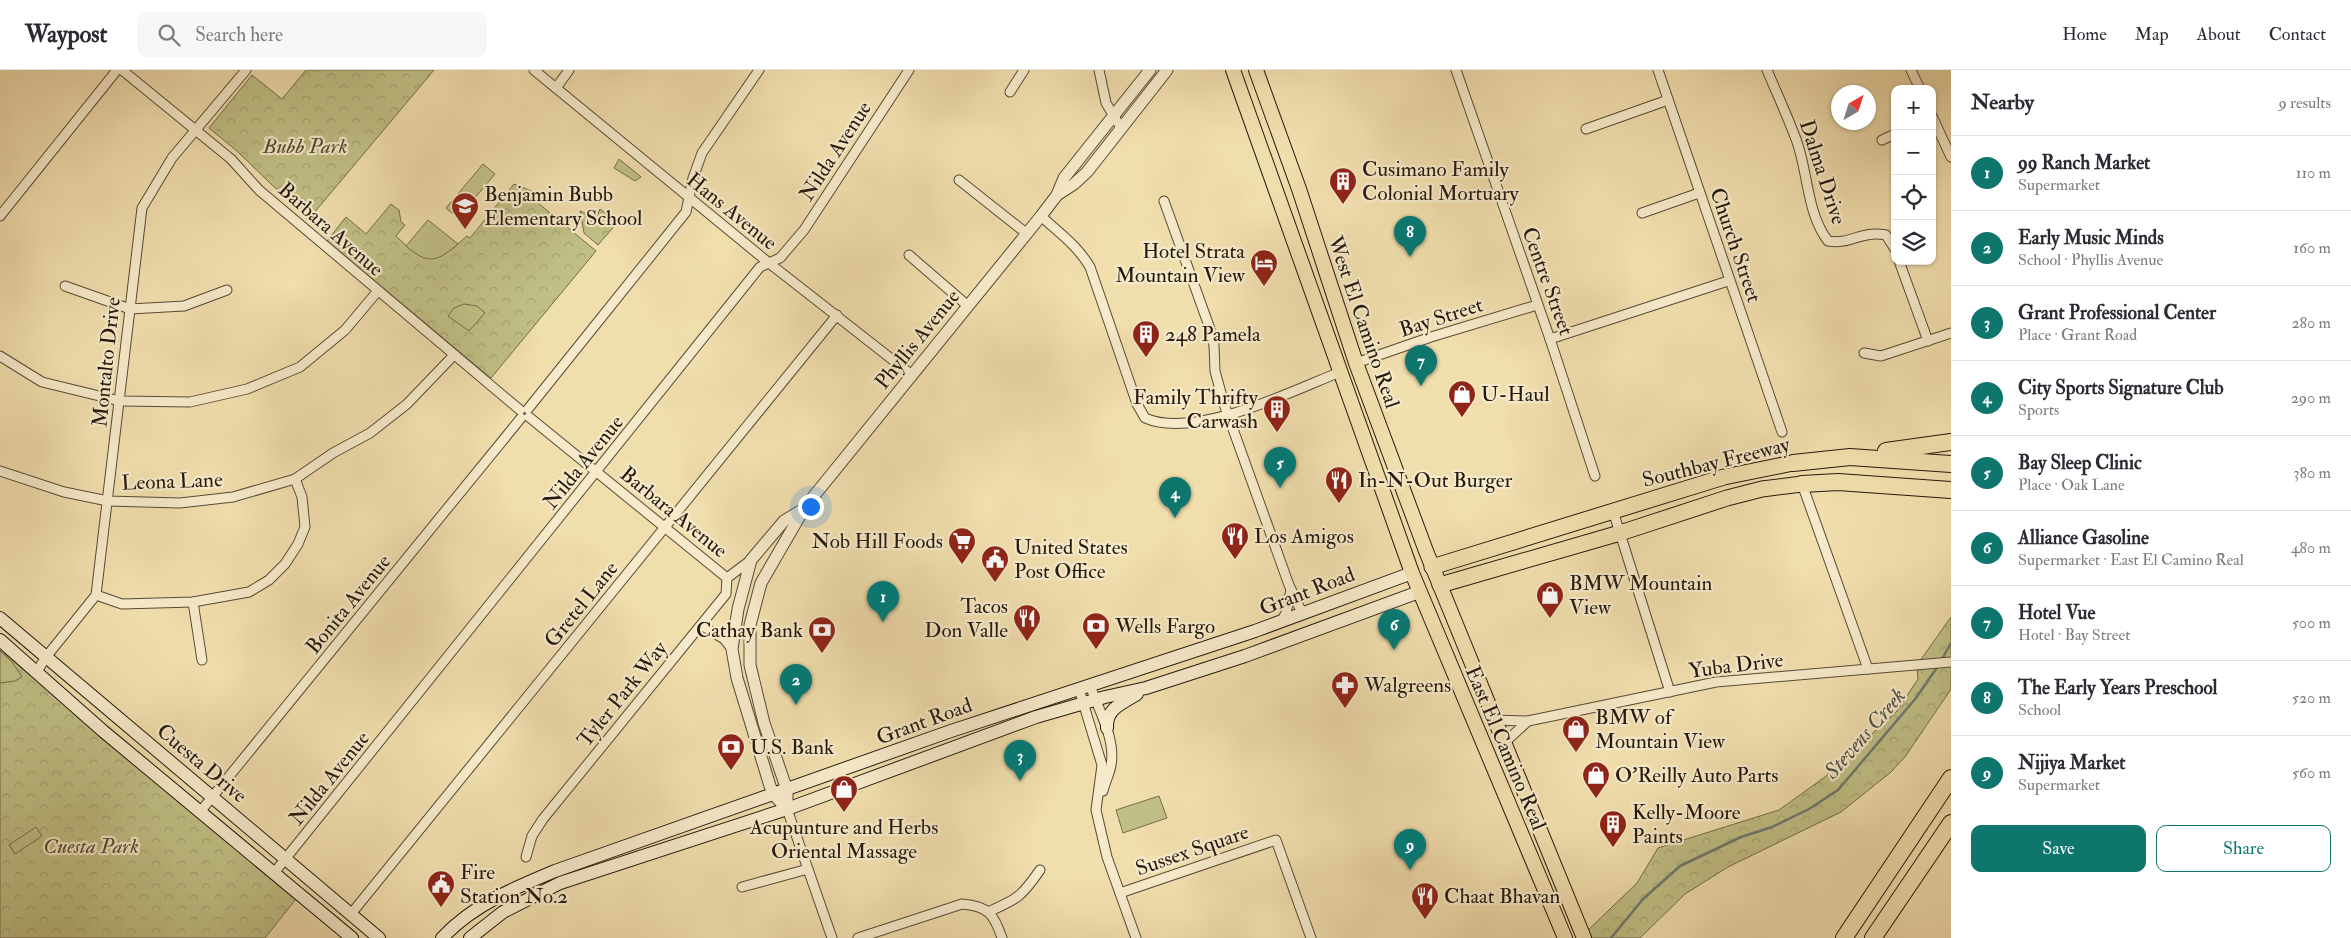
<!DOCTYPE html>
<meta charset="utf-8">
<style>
:root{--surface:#fff;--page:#f7f7f7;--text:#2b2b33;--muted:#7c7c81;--line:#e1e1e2;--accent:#0f766e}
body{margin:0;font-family:"IM FELL Double Pica",serif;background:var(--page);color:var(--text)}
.controls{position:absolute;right:15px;top:15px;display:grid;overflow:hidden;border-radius:10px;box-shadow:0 1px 4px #0004}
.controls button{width:45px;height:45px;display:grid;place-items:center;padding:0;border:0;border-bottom:1px solid var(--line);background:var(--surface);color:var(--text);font:25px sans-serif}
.compass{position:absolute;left:1831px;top:15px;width:45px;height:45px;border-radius:50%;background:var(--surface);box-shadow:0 1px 4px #0004;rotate:39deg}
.you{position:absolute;left:810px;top:436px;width:18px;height:18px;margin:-12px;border:4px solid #fff;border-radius:50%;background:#1a73e8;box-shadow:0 0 0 8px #1a73e833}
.badge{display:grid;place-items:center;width:32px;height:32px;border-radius:50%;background:var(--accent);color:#fff;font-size:16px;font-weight:700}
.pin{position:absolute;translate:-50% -41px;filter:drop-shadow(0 1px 2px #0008)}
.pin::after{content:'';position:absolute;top:26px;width:18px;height:15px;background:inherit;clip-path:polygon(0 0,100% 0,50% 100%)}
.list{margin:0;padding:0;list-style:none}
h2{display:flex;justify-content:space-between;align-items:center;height:65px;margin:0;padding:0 20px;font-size:21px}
h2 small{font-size:16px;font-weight:400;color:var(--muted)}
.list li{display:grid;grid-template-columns:32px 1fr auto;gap:15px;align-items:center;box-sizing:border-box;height:75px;padding:0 20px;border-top:1px solid var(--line)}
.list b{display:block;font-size:19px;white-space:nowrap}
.list p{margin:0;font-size:16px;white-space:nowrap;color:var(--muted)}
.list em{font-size:16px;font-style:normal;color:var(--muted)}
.actions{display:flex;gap:10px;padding:15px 20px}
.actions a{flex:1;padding:11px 0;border:1px solid var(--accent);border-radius:10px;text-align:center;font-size:18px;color:var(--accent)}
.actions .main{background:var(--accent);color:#fff}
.icon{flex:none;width:28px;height:28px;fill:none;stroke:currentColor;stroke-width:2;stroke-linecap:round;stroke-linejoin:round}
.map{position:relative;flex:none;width:1951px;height:868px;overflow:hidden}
header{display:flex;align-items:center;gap:30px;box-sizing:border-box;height:70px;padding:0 25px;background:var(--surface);border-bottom:1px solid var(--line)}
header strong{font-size:24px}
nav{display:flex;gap:28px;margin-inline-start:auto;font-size:18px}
.search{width:350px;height:45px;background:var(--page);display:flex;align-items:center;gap:12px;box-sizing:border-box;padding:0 18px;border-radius:10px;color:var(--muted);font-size:19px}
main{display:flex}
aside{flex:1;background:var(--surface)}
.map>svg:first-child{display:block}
.forest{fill:url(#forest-crowns);stroke:#726c4a}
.garden{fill:#c0c086;stroke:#726c4a}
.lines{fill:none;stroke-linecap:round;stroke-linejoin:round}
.stream{stroke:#6d7a71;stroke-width:2.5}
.minor-casing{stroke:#574a36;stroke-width:11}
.tertiary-casing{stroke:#574a36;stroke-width:13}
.secondary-casing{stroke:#24190e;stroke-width:14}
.primary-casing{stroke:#24190e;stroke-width:16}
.trunk-casing{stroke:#24190e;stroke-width:17}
.motorway-casing{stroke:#24190e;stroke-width:18}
.minor{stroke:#f6eaca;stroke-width:9}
.tertiary{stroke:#f6eaca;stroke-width:11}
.secondary{stroke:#f6eaca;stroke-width:12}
.primary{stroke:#f1dead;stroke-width:14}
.trunk{stroke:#f1dead;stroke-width:15}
.motorway{stroke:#f1dead;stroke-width:16}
.labels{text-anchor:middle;stroke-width:4.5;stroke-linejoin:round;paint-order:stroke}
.park-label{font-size:21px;font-style:italic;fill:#534b32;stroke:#f6eaca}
.street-label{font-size:21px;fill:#24190e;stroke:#f6eaca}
.poi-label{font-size:21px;fill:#24190e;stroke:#f6eaca;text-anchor:start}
.water-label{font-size:22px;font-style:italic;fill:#4e5248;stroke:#f6eaca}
</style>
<header>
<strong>Waypost</strong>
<div class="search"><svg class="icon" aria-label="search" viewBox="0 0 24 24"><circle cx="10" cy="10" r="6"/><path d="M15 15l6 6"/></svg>Search here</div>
<nav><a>Home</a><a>Map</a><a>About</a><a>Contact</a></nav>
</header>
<main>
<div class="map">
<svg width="1951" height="868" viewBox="0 0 1951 868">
<defs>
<pattern id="forest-crowns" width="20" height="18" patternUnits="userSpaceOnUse" patternTransform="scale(1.25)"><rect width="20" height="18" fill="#c0c086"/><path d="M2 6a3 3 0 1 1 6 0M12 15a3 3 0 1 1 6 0" fill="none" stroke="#a5a472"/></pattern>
</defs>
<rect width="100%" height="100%" fill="#f1dead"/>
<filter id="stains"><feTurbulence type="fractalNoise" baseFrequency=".004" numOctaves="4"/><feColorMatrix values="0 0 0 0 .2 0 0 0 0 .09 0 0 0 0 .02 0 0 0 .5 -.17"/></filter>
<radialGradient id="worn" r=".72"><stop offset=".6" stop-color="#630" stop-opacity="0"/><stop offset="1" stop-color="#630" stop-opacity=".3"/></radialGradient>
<g class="forest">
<path d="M306,0H434L308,150L237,81L209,58L252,5L282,29Z"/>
<path d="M619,89L640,106L641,107L635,111L614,98Z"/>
<path d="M514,114L536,123L532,128L596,181L491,308L327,171L346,147L366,164L391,134L399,140L401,152L405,155L396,166L411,180H451L467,166L470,168Z"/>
<path d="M600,139L617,153L598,175L584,163L580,141L596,148Z"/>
<path d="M1951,547V619L1905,687L1891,702L1841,742L1728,797L1685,824L1640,868H1584L1583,865L1637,813L1658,778L1779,740L1825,707L1897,641L1918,609L1917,595Z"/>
<path d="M0,580L296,829L265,868H0Z"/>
</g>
<g class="garden">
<path d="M483,94L495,104L458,148L446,138Z"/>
<path d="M428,150L458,174C437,192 428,195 406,176Z"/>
<path d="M464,234L477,236L485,243L469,261L448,246L454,238Z"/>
<path d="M0,581L12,592L22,607L15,611L0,613Z"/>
<path d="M1159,726L1167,748L1123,763L1116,740Z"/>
<path d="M36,757L42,766L15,784L9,775Z"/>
</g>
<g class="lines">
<g class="stream">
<path d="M1941,591L1951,573"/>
<path d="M1611,868L1643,829L1680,796L1741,767L1772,757L1809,739L1838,720L1916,628L1938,596"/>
</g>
<g class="minor-casing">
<g id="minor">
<path d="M122,0L231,89L259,120L520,340"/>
<path d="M534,0L769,193L912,305"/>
<path d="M1099,0L1106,33L1121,58"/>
<path d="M1456,0L1550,269L1595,406"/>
<path d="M1658,0L1782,362"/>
<path d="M1767,0C1777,24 1788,47 1797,72C1808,103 1807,144 1828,171C1850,175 1862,160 1886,165L1895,179"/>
<path d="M1911,0L1920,19"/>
<path d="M556,18L569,0"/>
<path d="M1010,22L1024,0"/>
<path d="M1932,46L1951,87"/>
<path d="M1586,59L1668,30"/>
<path d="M1882,70L1895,64"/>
<path d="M959,110L1026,163"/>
<path d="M1164,131L1209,256L1214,275L1215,301L1224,334L1289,515L1302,543"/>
<path d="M1642,143L1699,123"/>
<path d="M0,146L117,0"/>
<path d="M1041,146C1059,163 1077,175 1090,197L1137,334L1145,348C1195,370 1292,321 1340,302"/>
<path d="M909,185L968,236"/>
<path d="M1899,191L1928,271"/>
<path d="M65,216L130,239L184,236L227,220"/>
<path d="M1550,269L1728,211"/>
<path d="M1864,283L1881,286L1951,263"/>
<path d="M0,286L42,312L120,331L190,332L247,319L300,297L345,260L377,222"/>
<path d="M1356,293L1431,267L1537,235"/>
<path d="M528,339L686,142L693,108L702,83L759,0"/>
<path d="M529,347L727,508"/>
<path d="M0,401L64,422L108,431L180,433L233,427L295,409L333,383L370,363L407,334L454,285"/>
<path d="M1802,414L1868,599"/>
<path d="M1613,441L1670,622"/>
<path d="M727,508L751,490"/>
<path d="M96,525L122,534L193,532L249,522L269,510L285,494L298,474L305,457L302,427L295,409"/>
<path d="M193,532L202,590"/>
<path d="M1281,552L1286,543L1291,520"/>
<path d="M701,555L724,569L732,579"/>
<path d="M36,603L46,587L96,525L142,138L172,88L246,0"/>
<path d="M1090,615C1098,639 1116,669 1111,695C1110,703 1105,712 1103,721"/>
<path d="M1079,619L1102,695L1096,740L1107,787L1136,868"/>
<path d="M1493,650L1528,651L1716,612L1951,592"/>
<path d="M1503,674L1528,651"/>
<path d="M787,739L832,868"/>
<path d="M200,742L521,348"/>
<path d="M526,787L532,766L543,749L726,524L727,508"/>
<path d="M274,803L760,197L780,188L804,160L909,0"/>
<path d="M742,817L808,799"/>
<path d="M1120,823L1276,770L1311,868"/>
<path d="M988,842C1018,829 1022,826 1040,800"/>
<path d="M351,844L837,245"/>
<path d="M858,868L962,834C988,836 994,844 1002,868"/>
</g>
</g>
<g class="tertiary-casing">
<g id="tertiary">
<path d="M1057,125L1074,114L1087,102L1167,0"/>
<path d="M787,739V720L764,653L750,595V555L761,513L805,437L1041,146L1057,125L1064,108L1150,0"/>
<path d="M787,739L774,725L770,716L737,608L732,579L738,539L751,490L784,451L802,440"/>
</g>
</g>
<g class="secondary-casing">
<g id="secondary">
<path d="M0,548L379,868"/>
<path d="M0,570L103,661L352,868"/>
<path d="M1107,658C1106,638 1122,634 1137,624"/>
<path d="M442,868C473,835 514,818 555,801L951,661L1255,561L1412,503"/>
<path d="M470,868L503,842L560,813L787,739L1036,647L1105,627L1146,618L1245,586L1419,522"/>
</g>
</g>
<g class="primary-casing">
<g id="primary">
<path d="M1233,0L1412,503L1565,868"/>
<path d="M1256,0L1299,119L1356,293L1426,481L1584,868"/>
</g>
</g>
<g class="trunk-casing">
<g id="trunk">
<path d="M1432,497L1724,407L1793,393"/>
<path d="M1440,515L1620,463L1727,428L1762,419L1802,414"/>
</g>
</g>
<g class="motorway-casing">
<g id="motorway">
<path d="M1886,381L1951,372"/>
<path d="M1793,393L1850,387L1951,394"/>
<path d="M1802,414L1838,412L1951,420"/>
<path d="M1844,868L1951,708"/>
<path d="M1873,868L1951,753"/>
</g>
</g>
<use href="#minor" class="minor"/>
<use href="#tertiary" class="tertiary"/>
<use href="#secondary" class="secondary"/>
<use href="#primary" class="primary"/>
<use href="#trunk" class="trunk"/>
<use href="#motorway" class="motorway"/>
</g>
<defs>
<g id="building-pin" transform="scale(1.4375)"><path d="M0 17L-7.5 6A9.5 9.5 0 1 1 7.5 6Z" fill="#8f2418" stroke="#f6eaca"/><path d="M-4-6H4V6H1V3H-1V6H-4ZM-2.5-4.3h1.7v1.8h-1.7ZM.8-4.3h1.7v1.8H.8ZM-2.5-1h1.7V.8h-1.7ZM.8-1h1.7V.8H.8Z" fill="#fff"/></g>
<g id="school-pin" transform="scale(1.4375)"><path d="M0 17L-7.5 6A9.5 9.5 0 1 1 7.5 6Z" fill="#8f2418" stroke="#f6eaca"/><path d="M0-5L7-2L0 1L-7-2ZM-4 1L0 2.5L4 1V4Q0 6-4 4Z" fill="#fff"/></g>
<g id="hotel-pin" transform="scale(1.4375)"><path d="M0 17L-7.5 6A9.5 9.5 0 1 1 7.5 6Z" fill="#8f2418" stroke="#f6eaca"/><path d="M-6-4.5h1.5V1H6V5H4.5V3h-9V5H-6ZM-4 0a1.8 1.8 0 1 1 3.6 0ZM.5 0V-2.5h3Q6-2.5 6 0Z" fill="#fff"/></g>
<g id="shop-pin" transform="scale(1.4375)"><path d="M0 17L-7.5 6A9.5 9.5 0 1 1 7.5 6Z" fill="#8f2418" stroke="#f6eaca"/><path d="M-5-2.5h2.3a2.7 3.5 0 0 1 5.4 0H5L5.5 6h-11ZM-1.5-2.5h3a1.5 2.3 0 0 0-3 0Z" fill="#fff"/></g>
<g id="restaurant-pin" transform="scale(1.4375)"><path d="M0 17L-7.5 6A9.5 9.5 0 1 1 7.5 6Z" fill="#8f2418" stroke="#f6eaca"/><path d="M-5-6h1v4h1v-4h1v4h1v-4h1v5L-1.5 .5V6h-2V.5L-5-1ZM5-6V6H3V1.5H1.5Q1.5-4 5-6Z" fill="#fff"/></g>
<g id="supermarket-pin" transform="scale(1.4375)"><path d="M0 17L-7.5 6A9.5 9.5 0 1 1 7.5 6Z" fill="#8f2418" stroke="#f6eaca"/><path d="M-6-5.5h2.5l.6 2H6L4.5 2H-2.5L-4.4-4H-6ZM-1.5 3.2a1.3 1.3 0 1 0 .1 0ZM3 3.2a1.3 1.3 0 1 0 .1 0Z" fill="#fff"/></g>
<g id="civic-pin" transform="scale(1.4375)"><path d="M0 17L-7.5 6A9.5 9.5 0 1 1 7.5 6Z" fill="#8f2418" stroke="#f6eaca"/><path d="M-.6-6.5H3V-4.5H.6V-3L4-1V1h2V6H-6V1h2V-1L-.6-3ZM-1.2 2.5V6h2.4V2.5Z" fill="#fff"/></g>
<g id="bank-pin" transform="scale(1.4375)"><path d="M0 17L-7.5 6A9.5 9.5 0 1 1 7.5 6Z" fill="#8f2418" stroke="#f6eaca"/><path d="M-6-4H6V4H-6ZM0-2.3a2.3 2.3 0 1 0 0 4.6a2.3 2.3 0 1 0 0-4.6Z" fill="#fff"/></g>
<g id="pharmacy-pin" transform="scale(1.4375)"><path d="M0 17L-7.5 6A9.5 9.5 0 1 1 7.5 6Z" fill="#8f2418" stroke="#f6eaca"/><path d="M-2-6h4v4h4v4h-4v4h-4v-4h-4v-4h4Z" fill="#fff"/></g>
</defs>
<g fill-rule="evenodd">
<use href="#building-pin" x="1343" y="111"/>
<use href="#school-pin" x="465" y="136"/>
<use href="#hotel-pin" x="1264" y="193"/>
<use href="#building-pin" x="1146" y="264"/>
<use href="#shop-pin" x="1462" y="324"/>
<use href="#building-pin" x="1277" y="339"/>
<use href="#restaurant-pin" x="1339" y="410"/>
<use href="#restaurant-pin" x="1235" y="466"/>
<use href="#supermarket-pin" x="962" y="471"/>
<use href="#civic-pin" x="995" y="489"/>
<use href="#shop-pin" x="1550" y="525"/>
<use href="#restaurant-pin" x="1027" y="548"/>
<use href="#bank-pin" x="1096" y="556"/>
<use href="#bank-pin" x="822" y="560"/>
<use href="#pharmacy-pin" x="1345" y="615"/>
<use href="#shop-pin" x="1576" y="659"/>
<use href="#bank-pin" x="731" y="677"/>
<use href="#shop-pin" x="1596" y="705"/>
<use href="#shop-pin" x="844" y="719"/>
<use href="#building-pin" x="1613" y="754"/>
<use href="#civic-pin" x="441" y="814"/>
<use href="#restaurant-pin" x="1425" y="826"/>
</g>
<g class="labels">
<g class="park-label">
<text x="305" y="83">Bubb Park</text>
<text x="91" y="783">Cuesta Park</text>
</g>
<g class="street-label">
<text transform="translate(835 81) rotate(-57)" y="7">Nilda Avenue</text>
<text transform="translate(1823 102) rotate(72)" y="7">Dalma Drive</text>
<text transform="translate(732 141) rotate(39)" y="7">Hans Avenue</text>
<text transform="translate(331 159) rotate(41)" y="7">Barbara Avenue</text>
<text transform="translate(1736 175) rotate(71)" y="7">Church Street</text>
<text transform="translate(1548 211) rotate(70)" y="7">Centre Street</text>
<text transform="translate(1441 247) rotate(-18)" y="7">Bay Street</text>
<text transform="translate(1364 252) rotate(71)" y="7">West El Camino Real</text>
<text transform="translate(917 269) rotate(-51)" y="7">Phyllis Avenue</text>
<text transform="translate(106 292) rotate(-84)" y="7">Montalto Drive</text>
<text transform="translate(583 392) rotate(-51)" y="7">Nilda Avenue</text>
<text transform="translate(1716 392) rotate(-14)" y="7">Southbay Freeway</text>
<text transform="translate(172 411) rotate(-2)" y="7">Leona Lane</text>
<text transform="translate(674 442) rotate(39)" y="7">Barbara Avenue</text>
<text transform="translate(1307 521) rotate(-21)" y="7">Grant Road</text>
<text transform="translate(348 534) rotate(-51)" y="7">Bonita Avenue</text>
<text transform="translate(581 534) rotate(-51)" y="7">Gretel Lane</text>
<text transform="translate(1736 595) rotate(-7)" y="7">Yuba Drive</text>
<text transform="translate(622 624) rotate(-51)" y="7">Tyler Park Way</text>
<text transform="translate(924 651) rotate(-20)" y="7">Grant Road</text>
<text transform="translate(1506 678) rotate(67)" y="7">East El Camino Real</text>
<text transform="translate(202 693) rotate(40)" y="7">Cuesta Drive</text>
<text transform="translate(329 708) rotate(-51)" y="7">Nilda Avenue</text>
<text transform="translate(1192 780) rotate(-19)" y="7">Sussex Square</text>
</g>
<g class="poi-label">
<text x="1362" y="106">Cusimano Family<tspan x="1362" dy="24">Colonial Mortuary</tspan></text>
<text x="484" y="131">Benjamin Bubb<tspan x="484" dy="24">Elementary School</tspan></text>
<text x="1245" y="188" text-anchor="end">Hotel Strata<tspan x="1245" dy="24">Mountain View</tspan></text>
<text x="1165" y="271">248 Pamela</text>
<text x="1481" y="331">U-Haul</text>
<text x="1258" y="334" text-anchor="end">Family Thrifty<tspan x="1258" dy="24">Carwash</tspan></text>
<text x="1358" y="417">In-N-Out Burger</text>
<text x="1254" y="473">Los Amigos</text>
<text x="943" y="478" text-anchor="end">Nob Hill Foods</text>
<text x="1014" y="484">United States<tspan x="1014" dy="24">Post Office</tspan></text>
<text x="1569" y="520">BMW Mountain<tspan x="1569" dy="24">View</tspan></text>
<text x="1008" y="543" text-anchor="end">Tacos<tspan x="1008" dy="24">Don Valle</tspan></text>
<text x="1115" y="563">Wells Fargo</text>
<text x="803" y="567" text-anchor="end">Cathay Bank</text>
<text x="1364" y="622">Walgreens</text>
<text x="1595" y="654">BMW of<tspan x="1595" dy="24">Mountain View</tspan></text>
<text x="750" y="684">U.S. Bank</text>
<text x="1615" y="712">O'Reilly Auto Parts</text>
<text x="1632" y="749">Kelly-Moore<tspan x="1632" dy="24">Paints</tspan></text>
<text x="844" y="764" text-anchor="middle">Acupunture and Herbs<tspan x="844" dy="24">Oriental Massage</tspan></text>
<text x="460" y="809">Fire<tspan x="460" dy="24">Station No.2</tspan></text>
<text x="1444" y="833">Chaat Bhavan</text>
</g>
<g class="water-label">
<text transform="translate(1864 663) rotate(-49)" y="8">Stevens Creek</text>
</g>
</g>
<rect width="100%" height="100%" filter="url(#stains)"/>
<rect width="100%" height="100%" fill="url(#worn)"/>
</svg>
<div class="controls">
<button>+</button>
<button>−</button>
<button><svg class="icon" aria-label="locate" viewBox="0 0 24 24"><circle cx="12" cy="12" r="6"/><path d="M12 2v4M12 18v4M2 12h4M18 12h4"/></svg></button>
<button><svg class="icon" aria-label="layers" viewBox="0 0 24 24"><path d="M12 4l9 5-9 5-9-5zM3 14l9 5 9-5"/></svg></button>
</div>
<svg class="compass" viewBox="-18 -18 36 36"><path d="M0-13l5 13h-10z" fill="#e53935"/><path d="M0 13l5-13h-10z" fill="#7c7c81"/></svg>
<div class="you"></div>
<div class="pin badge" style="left:883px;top:552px">1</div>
<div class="pin badge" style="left:796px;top:635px">2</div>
<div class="pin badge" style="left:1020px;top:711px">3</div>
<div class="pin badge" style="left:1175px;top:448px">4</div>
<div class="pin badge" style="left:1280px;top:418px">5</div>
<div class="pin badge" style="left:1394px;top:580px">6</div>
<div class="pin badge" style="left:1421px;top:316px">7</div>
<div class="pin badge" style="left:1410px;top:187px">8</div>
<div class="pin badge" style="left:1410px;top:800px">9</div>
</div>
<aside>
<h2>Nearby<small>9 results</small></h2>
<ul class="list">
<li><span class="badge">1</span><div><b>99 Ranch Market</b><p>Supermarket</p></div><em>110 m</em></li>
<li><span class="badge">2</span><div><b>Early Music Minds</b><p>School · Phyllis Avenue</p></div><em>160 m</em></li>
<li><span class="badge">3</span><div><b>Grant Professional Center</b><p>Place · Grant Road</p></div><em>280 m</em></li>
<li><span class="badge">4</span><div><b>City Sports Signature Club</b><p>Sports</p></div><em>290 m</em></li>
<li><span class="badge">5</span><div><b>Bay Sleep Clinic</b><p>Place · Oak Lane</p></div><em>380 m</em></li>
<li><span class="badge">6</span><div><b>Alliance Gasoline</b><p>Supermarket · East El Camino Real</p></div><em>480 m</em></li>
<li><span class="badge">7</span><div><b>Hotel Vue</b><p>Hotel · Bay Street</p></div><em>500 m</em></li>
<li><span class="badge">8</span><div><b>The Early Years Preschool</b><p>School</p></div><em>520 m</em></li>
<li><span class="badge">9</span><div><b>Nijiya Market</b><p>Supermarket</p></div><em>560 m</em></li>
</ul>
<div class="actions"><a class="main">Save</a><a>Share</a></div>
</aside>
</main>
